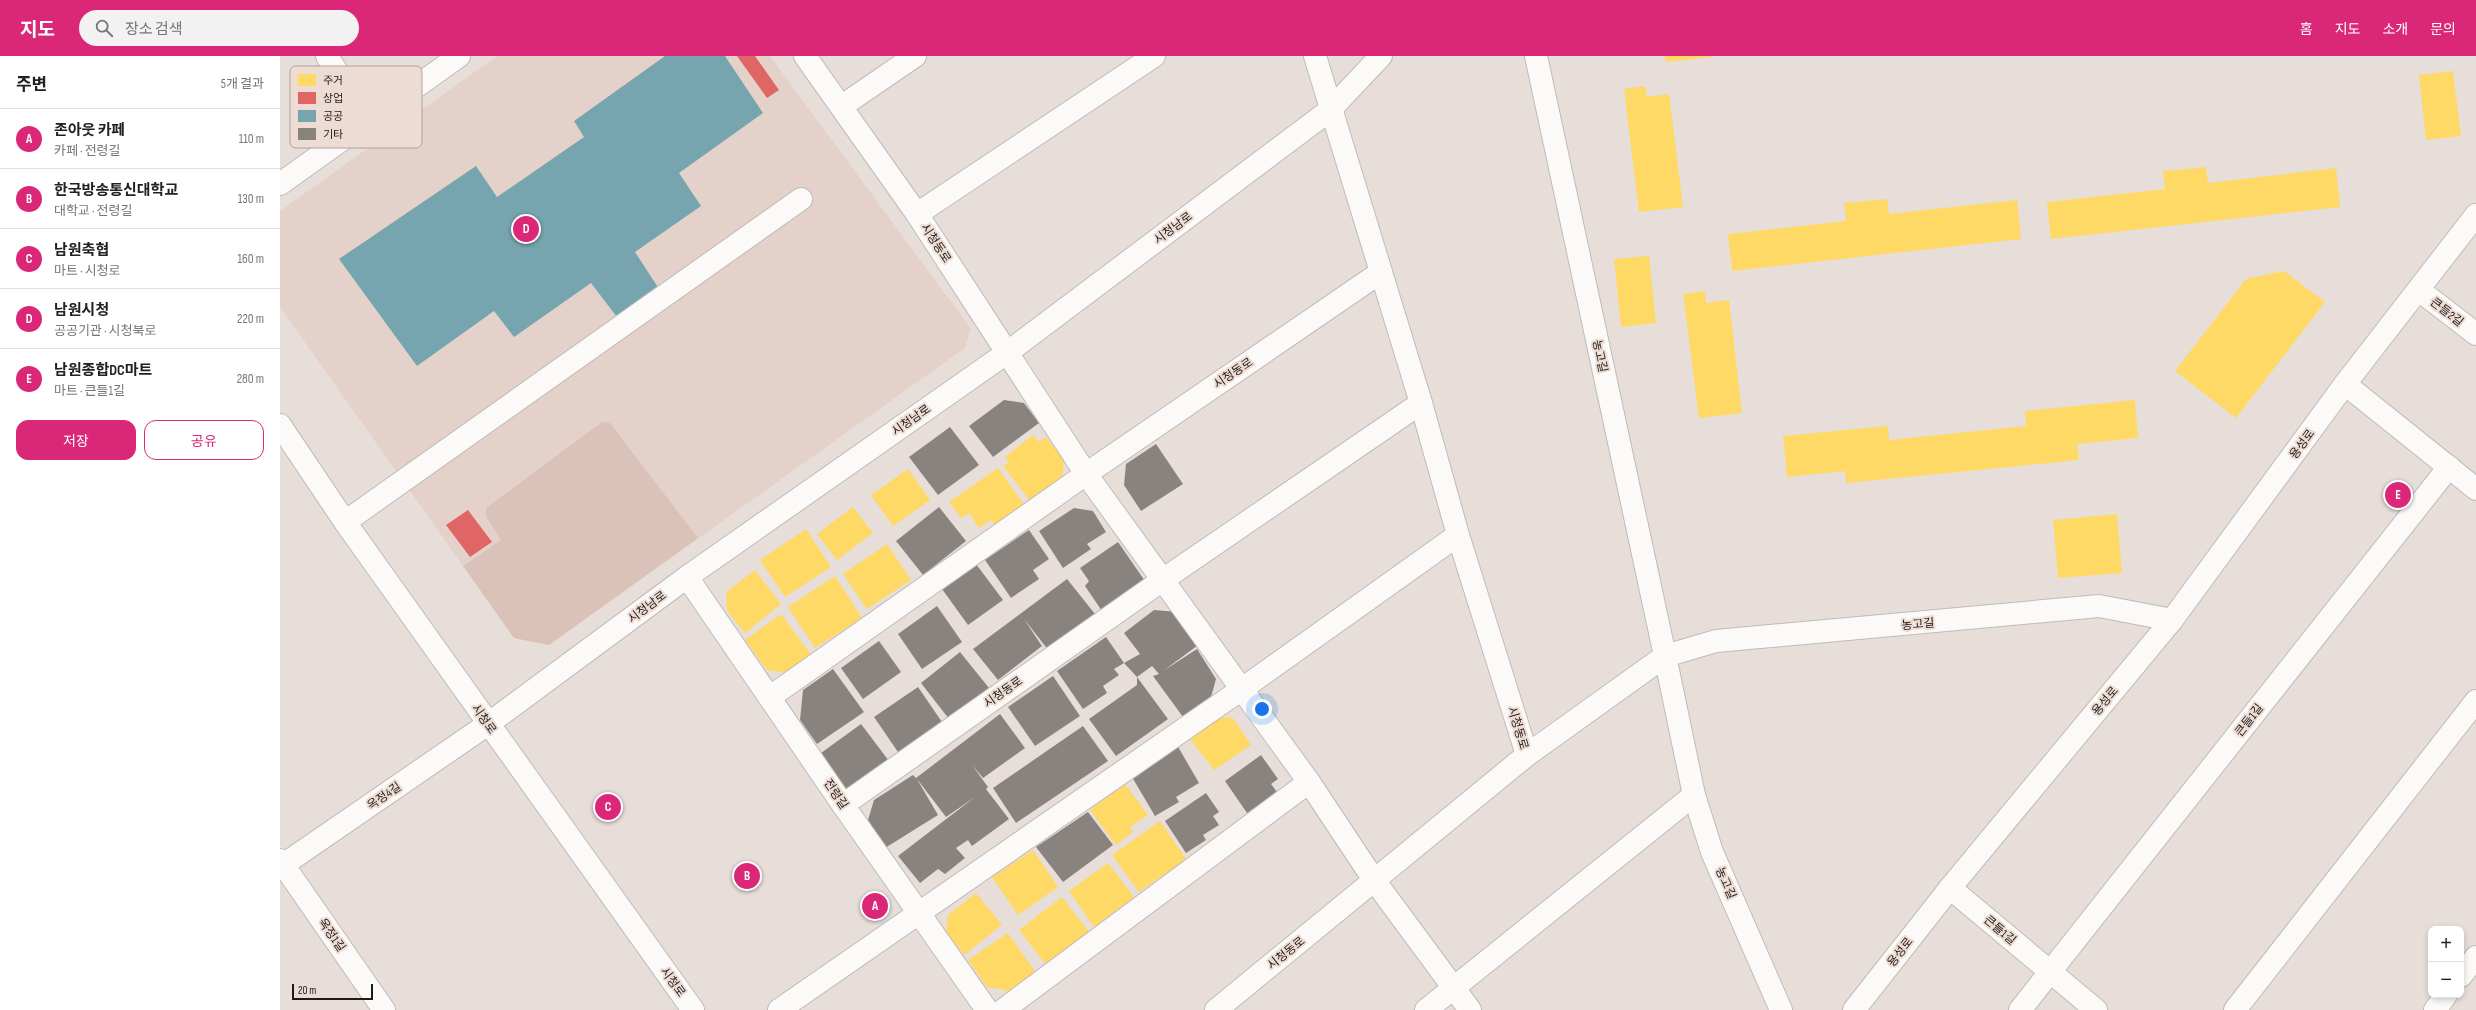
<!DOCTYPE html>
<html lang="ko">
<meta charset="utf-8">
<style>
:root{--surface:#fff;--page:#f2f2f2;--text:#222;--muted:#767676;--line:#e0e0e0;--accent:#db2777}
body{margin:0;font-family:"Sofia Sans Condensed","Noto Sans KR",sans-serif;background:var(--page);color:var(--text)}
.controls{position:absolute;right:12px;bottom:12px;display:grid;overflow:hidden;border-radius:8px;box-shadow:0 2px 6px #0003}
.controls button{width:36px;height:36px;display:grid;place-items:center;padding:0;border:0;border-bottom:1px solid var(--line);background:var(--surface);color:var(--text);font:20px sans-serif}
.scale{position:absolute;left:12px;bottom:10px;width:81px;box-sizing:border-box;padding-left:4px;border:2px solid #201a17;border-top:0;font-size:11px;line-height:14px;white-space:nowrap;color:#201a17;-webkit-text-stroke:3px #eddcd4;paint-order:stroke}
.you{position:absolute;left:982px;top:653px;width:14px;height:14px;margin:-10px;border:3px solid #fff;border-radius:50%;background:#1a73e8;box-shadow:0 0 0 6px #1a73e833}
.badge{display:grid;place-items:center;width:26px;height:26px;border-radius:50%;background:var(--accent);color:#fff;font-size:13px;font-weight:700}
.pin{position:absolute;translate:-50% -50%;border:2px solid #fff;box-shadow:0 1px 4px #0006}
.list{margin:0;padding:0;list-style:none}
h2{display:flex;justify-content:space-between;align-items:center;height:52px;margin:0;padding:0 16px;font-size:17px}
h2 small{font-size:13px;font-weight:400;color:var(--muted)}
.list li{display:grid;grid-template-columns:26px 1fr auto;gap:12px;align-items:center;box-sizing:border-box;height:60px;padding:0 16px;border-top:1px solid var(--line)}
.list b{display:block;font-size:15px;white-space:nowrap}
.list p{margin:0;font-size:13px;white-space:nowrap;color:var(--muted)}
.list em{font-size:13px;font-style:normal;color:var(--muted)}
.actions{display:flex;gap:8px;padding:12px 16px}
.actions a{flex:1;padding:9px 0;border:1px solid var(--accent);border-radius:12px;text-align:center;font-size:14px;color:var(--accent)}
.actions .main{background:var(--accent);color:#fff}
.icon{flex:none;width:22px;height:22px;fill:none;stroke:currentColor;stroke-width:2;stroke-linecap:round;stroke-linejoin:round}
.map{position:relative;flex:none;width:2196px;height:954px;overflow:hidden}
header{display:flex;align-items:center;gap:24px;box-sizing:border-box;height:56px;padding:0 20px;background:var(--accent);color:#fff}
header strong{font-size:19px}
nav{display:flex;gap:22px;margin-inline-start:auto;font-size:14px}
.search{width:280px;height:36px;background:var(--page);display:flex;align-items:center;gap:10px;box-sizing:border-box;padding:0 14px;border-radius:22px;color:var(--muted);font-size:15px}
main{display:flex}
aside{flex:1;background:var(--surface)}
.map>svg:first-child{display:block}
.built{fill:#e4d2ca}
.green{fill:#dac2b8}
.homes{fill:#ffd966}
.shops{fill:#e06666}
.public{fill:#76a5af}
.building{fill:#898380}
.lines{fill:none;stroke-linecap:round;stroke-linejoin:round}
.minor-casing{stroke:#c1bab6;stroke-width:24}
.minor{stroke:#fbfaf9;stroke-width:22}
.labels{text-anchor:middle;stroke-width:4;stroke-linejoin:round;paint-order:stroke}
.street-label{font-size:12px;fill:#201a17;stroke:#eddcd4}
.key{fill:#eddcd4;stroke:#b0a29b;stroke-width:1}
.key-label{font-size:11px;fill:#201a17}
</style>
<header>
<strong>지도</strong>
<div class="search"><svg class="icon" aria-label="search" viewBox="0 0 24 24"><circle cx="10" cy="10" r="6"/><path d="M15 15l6 6"/></svg>장소 검색</div>
<nav><a>홈</a><a>지도</a><a>소개</a><a>문의</a></nav>
</header>
<main>
<aside>
<h2>주변<small>5개 결과</small></h2>
<ul class="list">
<li><span class="badge">A</span><div><b>존아웃 카페</b><p>카페 · 전령길</p></div><em>110 m</em></li>
<li><span class="badge">B</span><div><b>한국방송통신대학교</b><p>대학교 · 전령길</p></div><em>130 m</em></li>
<li><span class="badge">C</span><div><b>남원축협</b><p>마트 · 시청로</p></div><em>160 m</em></li>
<li><span class="badge">D</span><div><b>남원시청</b><p>공공기관 · 시청북로</p></div><em>220 m</em></li>
<li><span class="badge">E</span><div><b>남원종합DC마트</b><p>마트 · 큰들1길</p></div><em>280 m</em></li>
</ul>
<div class="actions"><a class="main">저장</a><a>공유</a></div>
</aside>
<div class="map">
<svg width="2196" height="954" viewBox="0 0 2196 954">
<rect width="100%" height="100%" fill="#e7deda"/>
<path class="built" d="M217,0H490L691,273L685,292L269,589L234,582L0,251V155Z"/>
<path class="green" d="M322,366L330,367L418,482L269,589L234,582L183,510L221,484L206,461V452Z"/>
<g class="homes">
<path d="M1385,0H1431V1L1386,6Z"/>
<path d="M2173,15L2181,80L2146,84L2139,19Z"/>
<path d="M1365,30L1367,41L1389,38L1403,151L1359,156L1344,33Z"/>
<path d="M1926,111L1928,127L2056,112L2060,151L1771,183L1767,146L1885,133L1883,115Z"/>
<path d="M1607,143L1609,158L1737,144L1741,183L1452,215L1448,178L1566,165L1564,147Z"/>
<path d="M1369,200L1376,267L1341,271L1334,203Z"/>
<path d="M2004,215L2045,246L1956,362L1895,315L1966,223Z"/>
<path d="M1425,235L1426,247L1449,244L1462,357L1419,362L1403,238Z"/>
<path d="M1855,344L1858,382L1797,388L1799,404L1566,427L1565,415L1507,421L1503,380L1608,370L1609,384L1746,370L1745,355Z"/>
<path d="M753,379L759,386L766,381L784,404L782,423L751,446L723,410L729,406L725,401Z"/>
<path d="M718,412L748,454L719,474L711,464L699,472L689,457L681,462L669,446Z"/>
<path d="M628,413L650,444L613,470L591,439Z"/>
<path d="M573,451L593,477L557,504L537,478Z"/>
<path d="M1837,458L1842,517L1778,522L1773,464Z"/>
<path d="M526,473L551,511L505,541L480,504Z"/>
<path d="M607,488L631,524L587,553L563,518Z"/>
<path d="M475,514L501,548L465,577L447,555L446,536Z"/>
<path d="M555,520L582,562L535,592L508,551Z"/>
<path d="M501,558L532,600L509,617L487,614L465,584Z"/>
<path d="M936,661L953,662L971,689L934,714L910,683Z"/>
<path d="M845,728L868,759L850,771L853,776L836,789L810,754Z"/>
<path d="M880,765L906,803L859,836L832,799Z"/>
<path d="M753,794L778,831L738,859L712,821Z"/>
<path d="M828,807L854,841L814,871L789,835Z"/>
<path d="M696,837L722,869L684,899L666,876L668,859Z"/>
<path d="M782,841L810,877L767,910L739,874Z"/>
<path d="M728,877L756,917L729,935L707,931L688,904Z"/>
</g>
<g class="shops">
<path d="M457,0H475L499,34L487,42Z"/>
<path d="M188,454L212,486L190,501L166,469Z"/>
</g>
<path class="public" d="M385,0H445L483,57L399,117L421,150L355,196L381,236L340,265L311,227L234,281L214,255L137,310L59,203L196,110L217,141L304,81L294,65Z"/>
<g class="building">
<path d="M724,344L744,347L759,367L713,401L689,370Z"/>
<path d="M670,371L699,409L658,439L629,401Z"/>
<path d="M876,388L903,428L861,455L844,429L846,408Z"/>
<path d="M659,451L686,485L643,519L616,485Z"/>
<path d="M794,452L813,455L826,476L807,488L811,493L783,512L759,475Z"/>
<path d="M749,474L769,503L753,514L759,523L731,542L705,504Z"/>
<path d="M838,486L867,528L824,558L805,530L809,525L800,512Z"/>
<path d="M696,508L723,544L688,569L662,533Z"/>
<path d="M787,523L815,558L769,595L744,563L762,590L718,624L693,593Z"/>
<path d="M657,550L682,586L642,613L618,578Z"/>
<path d="M874,554L898,556L921,587L883,615L917,593L936,623L931,641L903,661L873,620L879,618L872,610L857,621L888,663L836,700L809,663L857,629V621L844,607L860,598L844,577Z"/>
<path d="M826,581L844,607L834,613L839,619L823,630L827,637L803,653L777,615Z"/>
<path d="M599,585L621,616L583,643L561,612Z"/>
<path d="M680,596L709,632L669,663L641,627Z"/>
<path d="M553,613L584,656L537,688L520,664L523,634Z"/>
<path d="M773,620L800,660L755,690L728,651Z"/>
<path d="M638,631L662,666L618,696L594,661Z"/>
<path d="M720,658L745,692L703,722L692,709L708,731L706,733L729,763L692,790L688,784L676,792L685,802L665,818L658,813L640,827L618,800L695,741L666,761L637,723L658,759L605,792L588,764L594,744L633,719L636,722Z"/>
<path d="M581,668L609,705L568,735L541,697Z"/>
<path d="M803,670L828,705L736,767L713,732Z"/>
<path d="M897,689L919,727L896,741L899,746L875,760L849,716Z"/>
<path d="M981,699L998,723L991,728L997,736L967,757L945,725Z"/>
<path d="M926,737L939,756L933,760L939,769L923,779L926,784L906,797L885,765Z"/>
<path d="M808,756L833,789L783,826L756,791Z"/>
</g>
<g class="lines">
<g class="minor-casing">
<g id="minor">
<path d="M47,0L89,66"/>
<path d="M525,0L637,158L806,418L1029,726L1094,824L1190,954"/>
<path d="M1035,0L1141,347L1178,479L1247,699"/>
<path d="M1256,0L1385,600L1436,585L1819,550L1892,564"/>
<path d="M562,50L635,0"/>
<path d="M0,128L179,0"/>
<path d="M637,158L874,0"/>
<path d="M2139,234L2196,278"/>
<path d="M2065,328L2196,433"/>
<path d="M0,369L65,466L413,954"/>
<path d="M65,466L521,143"/>
<path d="M407,521L563,749L707,954"/>
<path d="M490,641L806,418L1101,216"/>
<path d="M563,749L884,523L1141,347"/>
<path d="M0,804L104,954"/>
<path d="M0,811L208,668L407,521L728,296L1050,54L1101,0"/>
<path d="M1670,832L1816,954"/>
<path d="M2181,920L2196,901"/>
<path d="M499,954L962,633L1178,479"/>
<path d="M723,954L1029,726"/>
<path d="M936,954L1247,699L1385,600L1414,739L1432,796L1501,954"/>
<path d="M1146,954L1414,739"/>
<path d="M1574,954L1670,832L1892,564L2065,328L2196,159"/>
<path d="M1740,954L2169,411"/>
<path d="M1955,954L2196,645"/>
<path d="M2155,954L2166,939"/>
</g>
</g>
<use href="#minor" class="minor"/>
</g>
<g class="labels">
<g class="street-label">
<text transform="translate(893 172) rotate(-37)" y="4">시청남로</text>
<text transform="translate(656 187) rotate(57)" y="4">시청동로</text>
<text transform="translate(2167 256) rotate(38)" y="4">큰들2길</text>
<text transform="translate(1320 300) rotate(78)" y="4">농고길</text>
<text transform="translate(953 317) rotate(-34)" y="4">시청동로</text>
<text transform="translate(631 364) rotate(-35)" y="4">시청남로</text>
<text transform="translate(2022 388) rotate(-54)" y="4">용성로</text>
<text transform="translate(367 551) rotate(-37)" y="4">시청남로</text>
<text transform="translate(1638 568) rotate(-5)" y="4">농고길</text>
<text transform="translate(723 636) rotate(-35)" y="4">시청동로</text>
<text transform="translate(1825 645) rotate(-50)" y="4">용성로</text>
<text transform="translate(204 663) rotate(55)" y="4">시청로</text>
<text transform="translate(1969 664) rotate(-52)" y="4">큰들1길</text>
<text transform="translate(1238 672) rotate(73)" y="4">시청동로</text>
<text transform="translate(556 738) rotate(56)" y="4">전령길</text>
<text transform="translate(104 740) rotate(-35)" y="4">옥정4길</text>
<text transform="translate(1446 827) rotate(66)" y="4">농고길</text>
<text transform="translate(1720 874) rotate(40)" y="4">큰들1길</text>
<text transform="translate(52 879) rotate(55)" y="4">옥정1길</text>
<text transform="translate(1620 896) rotate(-52)" y="4">용성로</text>
<text transform="translate(1006 897) rotate(-39)" y="4">시청동로</text>
<text transform="translate(393 926) rotate(54)" y="4">시청로</text>
</g>
</g>
<rect x="10" y="10" width="132" height="82" rx="6" class="key"/>
<rect x="18" y="18" width="18" height="12" fill="#ffd966"/>
<rect x="18" y="36" width="18" height="12" fill="#e06666"/>
<rect x="18" y="54" width="18" height="12" fill="#76a5af"/>
<rect x="18" y="72" width="18" height="12" fill="#898380"/>
<g class="key-label">
<text x="43" y="28">주거</text>
<text x="43" y="46">상업</text>
<text x="43" y="64">공공</text>
<text x="43" y="82">기타</text>
</g>
</svg>
<div class="controls">
<button>+</button>
<button>−</button>
</div>
<div class="scale">20 m</div>
<div class="you"></div>
<div class="pin badge" style="left:595px;top:850px">A</div>
<div class="pin badge" style="left:467px;top:820px">B</div>
<div class="pin badge" style="left:328px;top:751px">C</div>
<div class="pin badge" style="left:246px;top:173px">D</div>
<div class="pin badge" style="left:2118px;top:439px">E</div>
</div>
</main>
